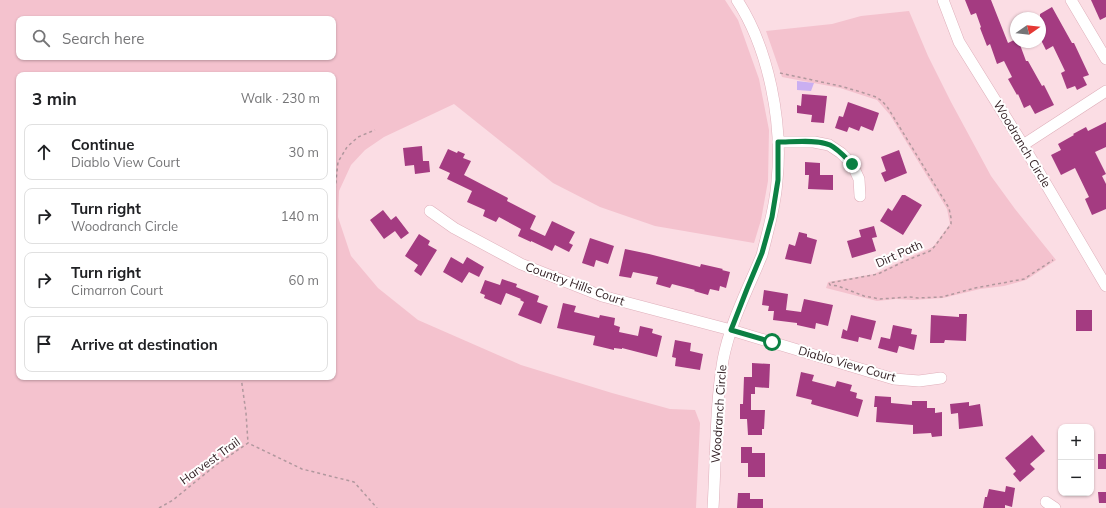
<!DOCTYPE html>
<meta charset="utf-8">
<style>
:root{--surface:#fff;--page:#f2f2f2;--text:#202124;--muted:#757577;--line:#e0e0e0}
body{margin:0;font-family:Mulish,sans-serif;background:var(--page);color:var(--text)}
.controls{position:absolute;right:12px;bottom:12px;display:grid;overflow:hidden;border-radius:8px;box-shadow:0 1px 3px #0004}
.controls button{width:36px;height:36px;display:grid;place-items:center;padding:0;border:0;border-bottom:1px solid var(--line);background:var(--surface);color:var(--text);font:20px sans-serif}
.compass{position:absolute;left:1010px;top:12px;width:36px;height:36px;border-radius:50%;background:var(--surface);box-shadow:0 1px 3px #0004;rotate:76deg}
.stop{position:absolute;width:12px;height:12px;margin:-9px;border:3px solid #0b8043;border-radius:50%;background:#fff}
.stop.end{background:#0b8043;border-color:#fff;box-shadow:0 1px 4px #0008}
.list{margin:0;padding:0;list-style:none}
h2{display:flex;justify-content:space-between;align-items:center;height:52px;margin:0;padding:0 16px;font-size:17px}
h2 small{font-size:13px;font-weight:400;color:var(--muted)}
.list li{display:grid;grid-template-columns:26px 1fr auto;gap:12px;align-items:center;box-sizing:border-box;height:56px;margin:0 8px 8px;padding:0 8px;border:1px solid var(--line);border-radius:8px}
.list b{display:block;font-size:15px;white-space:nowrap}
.list p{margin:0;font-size:13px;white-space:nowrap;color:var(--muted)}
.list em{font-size:13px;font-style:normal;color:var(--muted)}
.icon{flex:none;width:22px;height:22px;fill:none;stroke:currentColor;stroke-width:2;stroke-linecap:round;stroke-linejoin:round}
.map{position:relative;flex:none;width:1106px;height:508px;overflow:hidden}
.search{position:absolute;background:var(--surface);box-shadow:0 1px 3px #0004;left:16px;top:16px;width:320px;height:44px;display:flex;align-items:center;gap:10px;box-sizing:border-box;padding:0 14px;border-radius:8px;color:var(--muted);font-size:15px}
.panel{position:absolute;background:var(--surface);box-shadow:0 1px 3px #0004;left:16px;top:72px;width:320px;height:308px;border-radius:8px}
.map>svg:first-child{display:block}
.green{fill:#f4c2ce;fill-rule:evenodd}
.water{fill:#caaff1}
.building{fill:#a43b81}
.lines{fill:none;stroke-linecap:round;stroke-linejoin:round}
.minor-casing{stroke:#dfb0bb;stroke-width:12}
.path{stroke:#b1989e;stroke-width:1.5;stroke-dasharray:3 3;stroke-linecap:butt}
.minor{stroke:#fff;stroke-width:11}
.route{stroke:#0b8043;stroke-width:5}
.labels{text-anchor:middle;stroke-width:4;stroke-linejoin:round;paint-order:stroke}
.street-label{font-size:12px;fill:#301e22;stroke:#fff}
</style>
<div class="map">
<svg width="1106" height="508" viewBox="0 0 1106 508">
<rect width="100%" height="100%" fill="#fbdde4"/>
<g class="green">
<path d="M0,0H725L738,20L759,79L769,130L768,181L761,220L754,243L655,226L600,207L553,183L454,104L384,137L365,150L351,165L339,191L338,217L351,256L378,288L418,320L521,365L612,393L670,409L695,410L700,423L696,508H0ZM19,19H333V57H19ZM19,75H333V377H19Z"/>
<path d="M909,11L928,56L951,102L991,176L1015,209L1056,260L1026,280L1004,286L980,289L943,298L913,300L896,299L877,301L826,288L828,282L874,274L917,254L933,247L950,224L947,209L890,115L877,100L840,88L782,77L766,31L832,24L861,16Z"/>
</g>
<path class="water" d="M797,81L814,83L811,91L797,90Z"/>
<g class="building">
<path d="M965,0H991L1008,43L1016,39V42H1019L1026,61H1028L1042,86L1044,85L1054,105L1035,114L1030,105L1024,108L1018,94L1017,95L1008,79L1012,77L1004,61L997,64L990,44L987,46L980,28L981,27L976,13L971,15Z"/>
<path d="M1091,0H1106V17L1100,20Z"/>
<path d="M1052,7L1072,43H1074L1089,75L1083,77L1087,85L1077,90L1075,86L1067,89L1061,73L1065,71L1053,46L1046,50L1040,38V14Z"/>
<path d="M802,94L827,96L824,123L811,122L812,115L797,113V105L801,106Z"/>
<path d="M848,102L879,113L873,131L861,126L859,131L849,127L847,132L835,128L839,116L843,117Z"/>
<path d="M1106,122V147L1095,152L1106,174L1102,176L1106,184V209L1092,215L1085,199L1089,197L1075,168L1061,175L1051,155L1061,150L1058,144L1074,135L1073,134L1086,127L1088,131Z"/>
<path d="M422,146L423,161H429L430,172L415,174L414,165L405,166L403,148Z"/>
<path d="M448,149L457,153L458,151L465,154L463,158L471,161L464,175L508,198L507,201L536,216L530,229L545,236L552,221L575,232L569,243L573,245L569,252L555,245L552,251L531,241V242L518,236L521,229L499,217L496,222L483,216L485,210L467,202L472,191L447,179L450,173L439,168Z"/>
<path d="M899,150L907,173L885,182L881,173L886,171L881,157Z"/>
<path d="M805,162L820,163V175H833V190L808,189L809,175H805Z"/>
<path d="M902,195H905L922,205L903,235L880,221L888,208L892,211Z"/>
<path d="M383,210L391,220L396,216L409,233L401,239L395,231L384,239L370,220Z"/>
<path d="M874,226L877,237L872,238L876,251L852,258L847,241L861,237L859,230Z"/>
<path d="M799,232L807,234V237L817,240L811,264L785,259L789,244L795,246Z"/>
<path d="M419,234L430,241L428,245L437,250L421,276L414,271L418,265L405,256Z"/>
<path d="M590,238L614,246L608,264L596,260L594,267L582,263Z"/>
<path d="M625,249L649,254L700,267L701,264L723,269L722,270L730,272L726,288L720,286L719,291L710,289L708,295L694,291L695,290L672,284L670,288L656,284L658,277L633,272L631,278L619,276Z"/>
<path d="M451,257L463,264L467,257L484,267L479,277L469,272L462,283L443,272Z"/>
<path d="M502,279L517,284L516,287L539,296L537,302L548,306L541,324L518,315L524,302L520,300L521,299L506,293L501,305L484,298L485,295L480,293L485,280L500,285Z"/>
<path d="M764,290L788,294L786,310L801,312L804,299L833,305L828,326L816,323L815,329L797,325V323L773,320L774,311H768L769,306L762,305Z"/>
<path d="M563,303L576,306L574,312L599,318L600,315L615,318L614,325L620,327L619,332L638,336L640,326L653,329L652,333L662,336L657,357L622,348V349L614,348V350L593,345L595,336L557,328Z"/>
<rect x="1076" y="310" width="16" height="21"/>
<path d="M959,314H967L966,341L945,340L944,343H930L931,315L959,317Z"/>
<path d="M851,315L876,321L871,340L859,337L858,342L841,338L843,329L847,331Z"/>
<path d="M893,325L912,329L911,334L917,335L914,350L899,346L897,353L878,348L881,337L890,339Z"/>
<path d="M675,340L691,343L690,351L703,354L700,370L675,366L676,358L672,357Z"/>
<path d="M752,363L770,364L769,388L755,387V394H751V410H765L764,429H762V435H748L747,419H740V404H743L744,377H752Z"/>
<path d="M801,372L814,375L812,381L835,387L837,381L852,385L850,391L857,393L856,398L863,400L858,417L811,404L812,400L796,396Z"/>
<path d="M875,396L891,397V403L912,405V401H927V408H935V413L942,412V436L932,437L931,433L913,434V425L876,422L877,407H874Z"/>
<path d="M969,402V406L980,404L983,426L959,429L958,413L951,414L950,404Z"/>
<path d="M1032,435L1045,451L1030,464L1035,469L1020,482L1013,474L1016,471L1005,458Z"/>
<path d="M741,447H752V453H765V477H748V463H741Z"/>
<rect x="1098" y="454" width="8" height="15"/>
<path d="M1006,486L1015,488L1012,507L1005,505V508H983L985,497H987L989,489L1005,492Z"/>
<path d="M1098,492H1106V503H1099Z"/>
<path d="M738,493H750V499H763V508H737Z"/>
</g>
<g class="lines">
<g class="minor-casing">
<g id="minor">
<path d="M943,0L959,42L1023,145L1106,286"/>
<path d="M1071,0L1106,59"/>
<path d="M778,142H814L829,145L841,153L852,164L859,179L860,196"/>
<path d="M1023,145L1106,91"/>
<path d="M430,211L454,228L521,264L602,296L731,330L894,379L919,381L941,378"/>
<path d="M1046,502L1055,508"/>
<path d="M713,508C716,460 715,407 723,360C730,323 748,289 762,255C764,247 766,239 768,231C772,215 776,197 777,181C783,123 769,49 737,0"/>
</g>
</g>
<g class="path">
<path d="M780,73L840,86L861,92L876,97L882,101L888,108L949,208L951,218V224L935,246L930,251L905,261L878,274L829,283L830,285L838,286L864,296L880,299L910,297L918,298L942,297L975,288L1024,279L1053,260"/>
<path d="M333,195L335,190L338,162L347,147L358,137L375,130"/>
<path d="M241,377L246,413L248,443"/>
<path d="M159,508L173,500L216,465L248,443L302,469L354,482L377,508"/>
</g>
<use href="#minor" class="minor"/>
</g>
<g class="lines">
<path class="route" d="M772,342L731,330L747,289L762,253L772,217L778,180V142C792,142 818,139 830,145C838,149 845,157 852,164"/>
</g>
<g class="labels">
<g class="street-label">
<text transform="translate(1022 144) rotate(59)" y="4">Woodranch Circle</text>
<text transform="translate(899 254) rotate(-24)" y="4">Dirt Path</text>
<text transform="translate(575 284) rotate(20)" y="4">Country Hills Court</text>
<text transform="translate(847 364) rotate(16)" y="4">Diablo View Court</text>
<text transform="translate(719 414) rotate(-86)" y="4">Woodranch Circle</text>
<text transform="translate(210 461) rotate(-36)" y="4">Harvest Trail</text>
</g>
</g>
</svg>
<div class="controls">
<button>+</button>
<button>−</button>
</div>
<svg class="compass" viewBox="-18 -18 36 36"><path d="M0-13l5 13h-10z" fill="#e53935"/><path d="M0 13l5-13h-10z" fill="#757577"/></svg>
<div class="stop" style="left:772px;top:342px"></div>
<div class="stop end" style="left:852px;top:164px"></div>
<div class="search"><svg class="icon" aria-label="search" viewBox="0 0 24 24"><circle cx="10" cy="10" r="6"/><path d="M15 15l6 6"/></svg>Search here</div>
<section class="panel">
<h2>3 min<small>Walk · 230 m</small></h2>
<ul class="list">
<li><svg class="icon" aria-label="ahead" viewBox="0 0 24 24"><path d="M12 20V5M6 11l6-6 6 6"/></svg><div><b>Continue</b><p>Diablo View Court</p></div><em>30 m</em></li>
<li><svg class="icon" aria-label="right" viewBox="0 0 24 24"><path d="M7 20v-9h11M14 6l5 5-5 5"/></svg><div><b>Turn right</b><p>Woodranch Circle</p></div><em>140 m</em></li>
<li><svg class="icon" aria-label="right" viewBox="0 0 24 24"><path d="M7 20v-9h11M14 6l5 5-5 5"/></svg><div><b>Turn right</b><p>Cimarron Court</p></div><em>60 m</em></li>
<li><svg class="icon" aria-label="arrive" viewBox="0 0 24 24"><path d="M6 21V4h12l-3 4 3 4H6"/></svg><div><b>Arrive at destination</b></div></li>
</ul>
</section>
</div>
